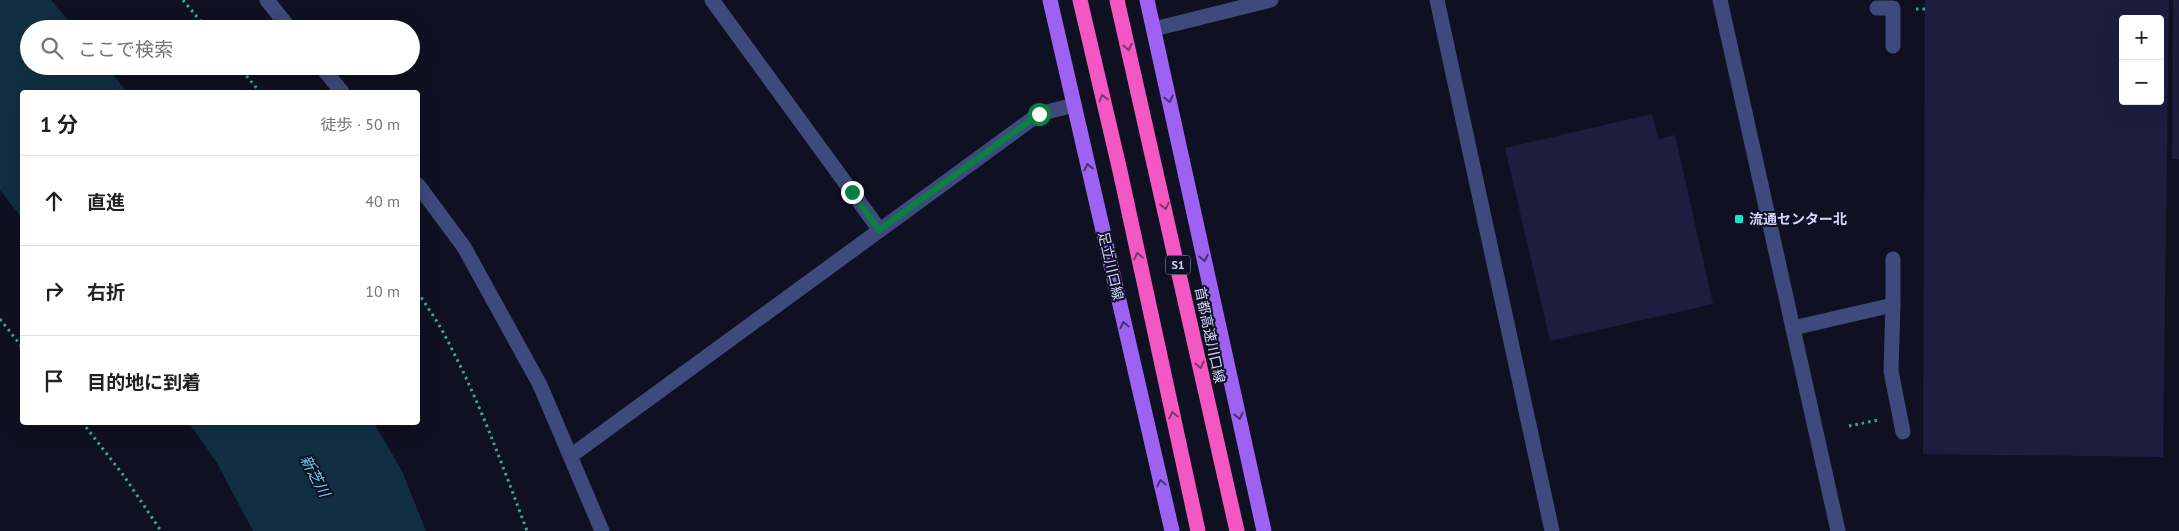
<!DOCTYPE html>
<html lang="ja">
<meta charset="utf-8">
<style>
:root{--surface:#fff;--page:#f2f2f2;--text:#202124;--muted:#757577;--line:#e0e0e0}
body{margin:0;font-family:"PT Sans","Noto Sans JP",sans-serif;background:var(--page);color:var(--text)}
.controls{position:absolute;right:15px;top:15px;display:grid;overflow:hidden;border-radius:5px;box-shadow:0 5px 20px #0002}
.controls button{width:45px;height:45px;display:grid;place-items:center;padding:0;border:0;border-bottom:1px solid var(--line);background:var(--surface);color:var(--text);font:25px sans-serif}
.stop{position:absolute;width:15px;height:15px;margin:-11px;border:4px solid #0b8043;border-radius:50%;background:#fff}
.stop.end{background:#0b8043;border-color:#fff;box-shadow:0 1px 5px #0008}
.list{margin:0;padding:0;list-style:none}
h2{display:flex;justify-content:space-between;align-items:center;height:65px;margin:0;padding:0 20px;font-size:21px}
h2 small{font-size:16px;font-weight:400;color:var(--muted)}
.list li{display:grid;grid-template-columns:32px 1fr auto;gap:15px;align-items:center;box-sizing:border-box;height:90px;padding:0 20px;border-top:1px solid var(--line)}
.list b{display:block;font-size:19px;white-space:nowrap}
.list em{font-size:16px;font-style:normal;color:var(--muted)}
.icon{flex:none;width:28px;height:28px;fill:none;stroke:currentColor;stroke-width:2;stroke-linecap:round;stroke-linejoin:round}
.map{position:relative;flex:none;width:2179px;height:531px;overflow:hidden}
.search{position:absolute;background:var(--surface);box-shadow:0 5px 20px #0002;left:20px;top:20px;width:400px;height:55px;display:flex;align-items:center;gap:12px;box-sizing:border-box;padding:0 18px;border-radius:28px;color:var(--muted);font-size:19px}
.panel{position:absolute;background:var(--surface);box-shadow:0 5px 20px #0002;left:20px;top:90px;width:400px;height:335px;border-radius:5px}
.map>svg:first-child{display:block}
.water{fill:#112f43}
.building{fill:#1d1d40;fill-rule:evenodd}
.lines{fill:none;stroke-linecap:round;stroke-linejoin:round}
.path{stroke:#38aa8b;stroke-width:3;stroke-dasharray:2.5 4;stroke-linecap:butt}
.minor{stroke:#3e497c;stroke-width:15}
.major{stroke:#9e62f3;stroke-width:15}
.highway{stroke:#f257c2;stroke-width:15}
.oneway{stroke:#803472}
.oneway2{stroke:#483175}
.route{stroke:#0b8043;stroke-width:6}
.poi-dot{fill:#12e8d0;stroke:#0f1021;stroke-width:2}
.labels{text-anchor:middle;stroke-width:4;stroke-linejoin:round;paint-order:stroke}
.shield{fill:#0f1021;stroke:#989bba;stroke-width:1}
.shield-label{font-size:12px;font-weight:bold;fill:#d2d6fc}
.poi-label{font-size:14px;font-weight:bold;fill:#d2d6fc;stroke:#0f1021;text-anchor:start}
.street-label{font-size:14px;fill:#d2d6fc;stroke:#0f1021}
.water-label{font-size:15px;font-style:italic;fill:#69d1f3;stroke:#0f1021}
</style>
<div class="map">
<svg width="2179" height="531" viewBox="0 0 2179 531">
<rect width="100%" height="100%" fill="#0f1021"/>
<g class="water">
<path d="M0,0H51L75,29H29V66H106L127,92H22V218L0,190Z"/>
<path d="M189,423H374L402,471L426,531H253L217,463Z"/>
</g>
<g class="building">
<path d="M1925,0H2169L2163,457L1923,454ZM2123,19H2160V101H2123Z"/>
<path d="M2173,0H2179V159H2172Z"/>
<path d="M1652,114L1658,139L1675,135L1713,304L1550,341L1505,148Z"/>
</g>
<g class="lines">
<g class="path">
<path d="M183,0L207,29"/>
<path d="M1916,9H1925"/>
<path d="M238,66L260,92"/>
<path d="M418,292C426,306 437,320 444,334C478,397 502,464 527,531"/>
<path d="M0,319L22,347"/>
<path d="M82,422L124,476L161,531"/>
<path d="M1849,426L1878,420"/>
</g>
<g class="minor">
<path d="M267,0L290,29"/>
<path d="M712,0L879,229"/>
<path d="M1437,0L1552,531"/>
<path d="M1720,0L1838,531"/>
<path d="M1877,8H1893V46"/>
<path d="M1154,29L1271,0"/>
<path d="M321,66L342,92"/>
<path d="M418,185L464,247L540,385L602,531"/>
<path d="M1893,305V259"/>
<path d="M1793,328L1893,305L1891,371L1903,432"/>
<path d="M572,455L1039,114L1074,105"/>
</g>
<g class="major">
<path d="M1050,0L1172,531"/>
<path d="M1147,0L1264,531"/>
</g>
<g class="highway">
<path d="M1080,0L1120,171L1198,531"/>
<path d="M1117,0L1237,531"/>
</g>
</g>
<defs><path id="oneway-chevron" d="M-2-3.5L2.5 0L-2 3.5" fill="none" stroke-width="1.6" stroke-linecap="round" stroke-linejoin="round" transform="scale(1.25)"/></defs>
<g class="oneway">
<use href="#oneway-chevron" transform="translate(1128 47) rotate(77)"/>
<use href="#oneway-chevron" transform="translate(1103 98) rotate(-103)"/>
<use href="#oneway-chevron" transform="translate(1165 206) rotate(78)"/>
<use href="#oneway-chevron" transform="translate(1138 256) rotate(-102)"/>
<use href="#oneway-chevron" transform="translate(1200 365) rotate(78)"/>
<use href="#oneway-chevron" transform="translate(1173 415) rotate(-102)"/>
</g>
<g class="oneway2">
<use href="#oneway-chevron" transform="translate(1169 99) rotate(78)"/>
<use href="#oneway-chevron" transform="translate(1088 167) rotate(-103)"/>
<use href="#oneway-chevron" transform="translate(1204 258) rotate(78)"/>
<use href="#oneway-chevron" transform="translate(1124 325) rotate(-103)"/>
<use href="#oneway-chevron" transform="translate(1239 416) rotate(78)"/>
<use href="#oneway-chevron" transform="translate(1161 483) rotate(-103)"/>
</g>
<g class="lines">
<path class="route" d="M852,192L879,230L1039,114"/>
</g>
<rect class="poi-dot" x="1734" y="214" width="10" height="10" rx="2.5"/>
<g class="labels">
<rect class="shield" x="1165.5" y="255.5" width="25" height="19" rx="4"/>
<g class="shield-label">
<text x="1178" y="269">S1</text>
</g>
<g class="poi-label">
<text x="1749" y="224">流通センター北</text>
</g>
<g class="street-label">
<text transform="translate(1111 266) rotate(77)" y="5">足立川口線</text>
<text transform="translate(1210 335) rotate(78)" y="5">首都高速川口線</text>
</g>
<g class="water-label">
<text transform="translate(315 476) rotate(62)" y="5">新芝川</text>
</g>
</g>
</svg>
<div class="controls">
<button>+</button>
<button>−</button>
</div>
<div class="stop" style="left:1039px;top:114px"></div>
<div class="stop end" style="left:852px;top:192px"></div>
<div class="search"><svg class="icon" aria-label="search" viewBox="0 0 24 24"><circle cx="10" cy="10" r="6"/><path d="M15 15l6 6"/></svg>ここで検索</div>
<section class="panel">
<h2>1 分<small>徒歩 · 50 m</small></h2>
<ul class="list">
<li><svg class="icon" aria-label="ahead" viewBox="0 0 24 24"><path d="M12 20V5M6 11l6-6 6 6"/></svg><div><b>直進</b></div><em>40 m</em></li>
<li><svg class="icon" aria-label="right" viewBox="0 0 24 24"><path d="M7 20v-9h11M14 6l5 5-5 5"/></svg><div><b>右折</b></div><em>10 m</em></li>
<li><svg class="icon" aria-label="arrive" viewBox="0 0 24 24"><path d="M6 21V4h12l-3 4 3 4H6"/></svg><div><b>目的地に到着</b></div></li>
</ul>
</section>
</div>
